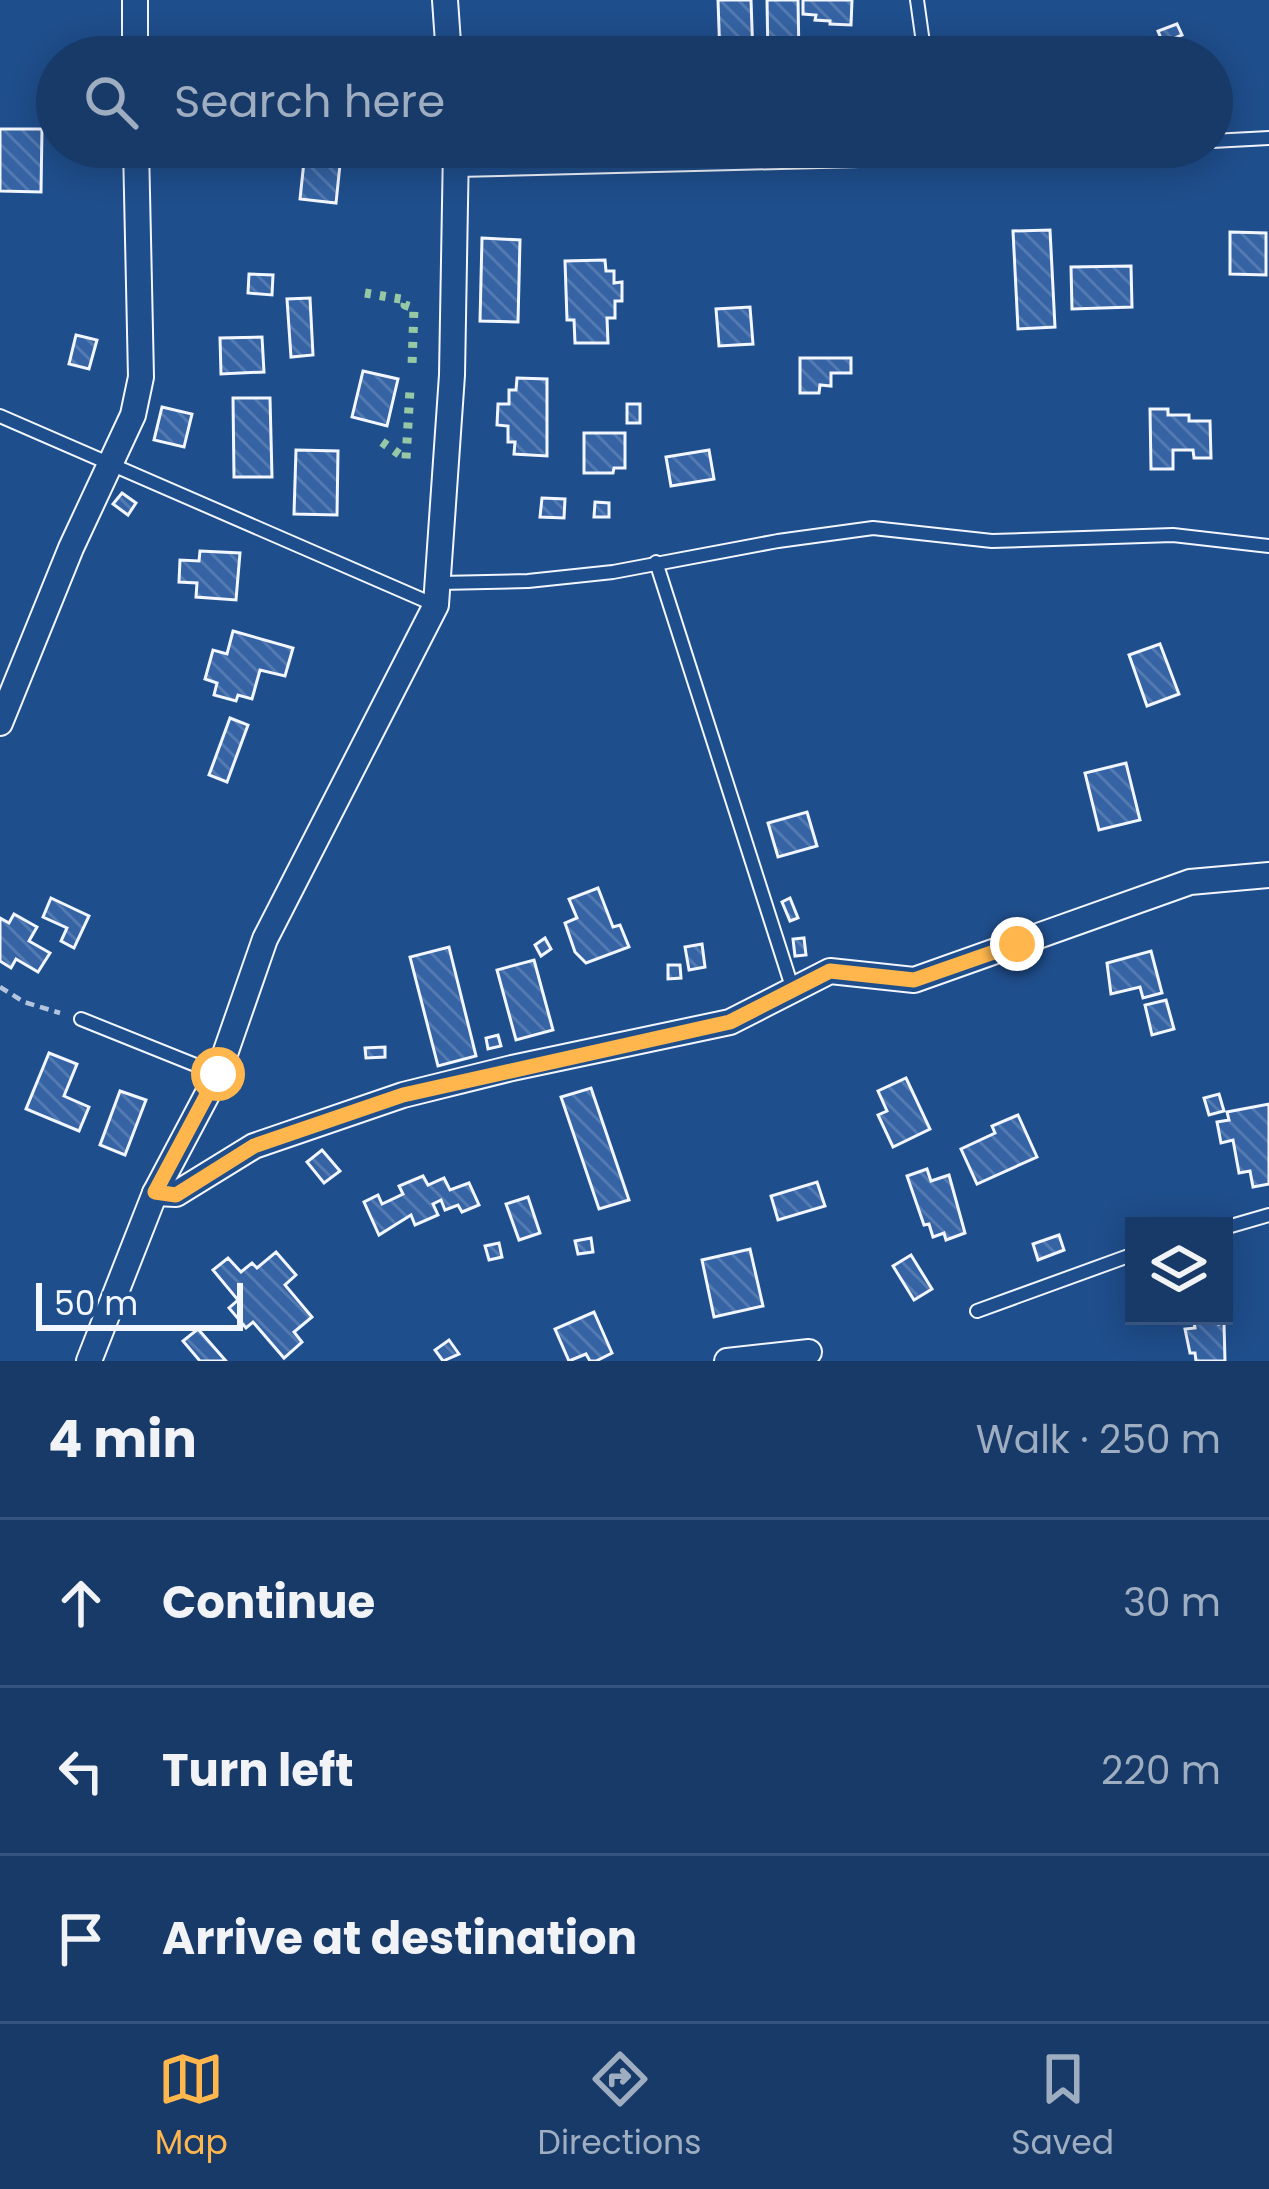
<!DOCTYPE html>
<meta charset="utf-8">
<style>
:root{--surface:#173a69;--page:#244571;--text:#f1f3f6;--muted:#9eadc0;--line:#36547d;--accent:#ffb74d}
body{margin:0;font-family:Poppins,sans-serif;background:var(--page);color:var(--text)}
.controls{position:absolute;right:36px;bottom:36px;display:grid;overflow:hidden;border-radius:0px;box-shadow:0 6px 30px #0003}
.controls button{width:108px;height:108px;display:grid;place-items:center;padding:0;border:0;border-bottom:3px solid var(--line);background:var(--surface);color:var(--text);font:60px sans-serif}
.scale{position:absolute;left:36px;bottom:30px;width:207px;box-sizing:border-box;padding-left:12px;border:6px solid #f2f6ff;border-top:0;font-size:33px;line-height:42px;white-space:nowrap;color:#f2f6ff;-webkit-text-stroke:9px #1f4e8c;paint-order:stroke}
.stop{position:absolute;width:36px;height:36px;margin:-27px;border:9px solid #ffb74d;border-radius:50%;background:#fff}
.stop.end{background:#ffb74d;border-color:#fff;box-shadow:0 3px 12px #0008}
.list{margin:0;padding:0;list-style:none}
h2{display:flex;justify-content:space-between;align-items:center;height:156px;margin:0;padding:0 48px;font-size:51px}
h2 small{font-size:39px;font-weight:400;color:var(--muted)}
.list li{display:grid;grid-template-columns:78px 1fr auto;gap:36px;align-items:center;box-sizing:border-box;height:168px;padding:0 48px;border-top:3px solid var(--line)}
.list b{display:block;font-size:45px;white-space:nowrap}
.list em{font-size:39px;font-style:normal;color:var(--muted)}
.icon{flex:none;width:66px;height:66px;fill:none;stroke:currentColor;stroke-width:2;stroke-linecap:round;stroke-linejoin:round}
.map{position:relative;flex:none;width:1269px;height:1361px;overflow:hidden}
.search{position:absolute;background:var(--surface);box-shadow:0 6px 30px #0003;left:36px;right:36px;top:36px;height:132px;display:flex;align-items:center;gap:30px;box-sizing:border-box;padding:0 42px;border-radius:66px;color:var(--muted);font-size:45px}
.sheet{height:660px;background:var(--surface)}
nav{display:flex;justify-content:space-around;align-items:center;box-sizing:border-box;height:168px;border-top:3px solid var(--line);background:var(--surface);font-size:33px;color:var(--muted)}
nav a{display:grid;justify-items:center;gap:6px}
nav .on{color:var(--accent)}
.map>svg:first-child{display:block}
.building{fill:url(#building-back-hatch);stroke:#f2f6ff;stroke-width:3}
.lines{fill:none;stroke-linecap:round;stroke-linejoin:round}
.service-casing{stroke:#f2f6ff;stroke-width:16}
.minor-casing{stroke:#f2f6ff;stroke-width:28}
.path{stroke:#b3c4dc;stroke-width:4.5;stroke-dasharray:9 6;stroke-linecap:butt}
.service{stroke:#1f4e8c;stroke-width:12}
.minor{stroke:#1f4e8c;stroke-width:24}
.hedge{stroke:#97c8a6;stroke-width:9;stroke-dasharray:6 9;stroke-linecap:butt}
.route{stroke:#ffb74d;stroke-width:15}
</style>
<div class="map">
<svg width="1269" height="1361" viewBox="0 0 1269 1361">
<defs>
<pattern id="building-back-hatch" width="6" height="6" patternUnits="userSpaceOnUse" patternTransform="scale(3)"><rect width="6" height="6" fill="#3563a3"/><path d="M-1 5l2 2M0 0l6 6M5-1l2 2" fill="none" stroke="#537ab1"/></pattern>
</defs>
<rect width="100%" height="100%" fill="#1f4e8c"/>
<g class="building">
<path d="M718,0H751L753,57H720Z"/>
<path d="M767,0H798L799,57H768Z"/>
<path d="M803,0H852L851,25L830,24V21L815,20L816,15L803,14Z"/>
<path d="M1177,24L1182,35L1163,43L1158,31Z"/>
<path d="M269,44V57H220L219,45Z"/>
<path d="M484,44L520,45V57H484Z"/>
<path d="M0,129H42L41,192L0,191Z"/>
<path d="M305,152L341,155L336,203L300,199Z"/>
<path d="M1050,230L1055,327L1018,329L1013,231Z"/>
<path d="M1230,232L1266,233V275L1230,274Z"/>
<path d="M482,238L520,240L518,322L480,321Z"/>
<path d="M605,260L606,271H614V283L622,282V301H615V318H607L608,343H575L574,320H567L565,261Z"/>
<path d="M1131,266L1132,307L1072,309L1071,267Z"/>
<path d="M249,274L273,275L272,295L248,293Z"/>
<path d="M310,298L313,355L291,357L287,299Z"/>
<path d="M750,307L753,344L719,346L716,309Z"/>
<path d="M76,335L97,340L89,369L69,364Z"/>
<path d="M262,337L264,372L221,374L220,338Z"/>
<path d="M800,358H851V373H831V386L820,385L819,393H800Z"/>
<path d="M363,371L398,379L387,426L352,417Z"/>
<path d="M517,378L547,379V456L514,454L515,442H508V426L497,425L498,404H509V390H516Z"/>
<path d="M233,398H270L272,477H234Z"/>
<rect x="627" y="404" width="13" height="19"/>
<path d="M162,407L192,414L184,447L154,440Z"/>
<path d="M1150,409H1168V415H1189V421H1210L1211,458H1194L1193,450H1173V469H1151Z"/>
<path d="M584,433H625V468H614L613,473H584Z"/>
<path d="M296,450L338,451L337,515L294,514Z"/>
<path d="M709,450L714,479L671,486L666,457Z"/>
<path d="M122,493L136,503L128,515L113,504Z"/>
<path d="M542,498L565,499L564,518L540,517Z"/>
<path d="M595,502L609,503V517H594Z"/>
<path d="M200,551L240,553L236,600L196,597L197,583L179,582L180,560L199,561Z"/>
<path d="M233,631L293,648L285,676L260,670L252,699L238,695L236,701L214,695L217,683L205,679L213,650L227,654Z"/>
<path d="M1160,644L1179,694L1147,706L1129,655Z"/>
<path d="M230,718L248,725L227,782L209,775Z"/>
<path d="M1126,763L1140,820L1099,830L1085,773Z"/>
<path d="M807,812L817,846L778,857L768,823Z"/>
<path d="M598,888L613,927L620,925L629,947L586,963L575,952L565,923L577,918L569,899Z"/>
<path d="M51,898L89,916L74,948L61,941L67,928L43,917Z"/>
<path d="M790,898L798,918L790,921L782,902Z"/>
<path d="M14,914L37,927L29,941L50,953L38,972L16,959L11,968L0,961V918L9,923Z"/>
<path d="M545,938L551,949L541,956L535,945Z"/>
<path d="M804,938L806,955L795,956L793,939Z"/>
<path d="M702,944L705,967L689,970L685,947Z"/>
<path d="M449,947L476,1056L438,1066L410,957Z"/>
<path d="M1151,951L1162,993L1143,998L1140,987L1111,994L1107,963Z"/>
<path d="M534,960L553,1030L516,1040L497,970Z"/>
<path d="M668,965H680L681,978L668,979Z"/>
<path d="M1166,1000L1174,1029L1152,1035L1145,1005Z"/>
<path d="M498,1035L501,1046L488,1049L486,1038Z"/>
<path d="M385,1047V1057L366,1058L365,1048Z"/>
<path d="M49,1053L77,1064L64,1096L89,1107L79,1131L26,1109Z"/>
<path d="M906,1078L930,1129L893,1147L878,1115L887,1111L878,1091Z"/>
<path d="M591,1088L629,1200L599,1209L561,1097Z"/>
<path d="M120,1091L146,1100L125,1155L100,1145Z"/>
<path d="M1219,1094L1224,1111L1209,1115L1204,1098Z"/>
<path d="M1269,1104V1184L1253,1187L1250,1171L1239,1173L1233,1140L1221,1143L1217,1122L1229,1120L1227,1112Z"/>
<path d="M1018,1115L1037,1157L977,1184L961,1149L995,1133L992,1126Z"/>
<path d="M322,1150L340,1171L324,1183L307,1162Z"/>
<path d="M927,1169L931,1181L949,1175L965,1233L946,1240L944,1233L933,1237L929,1224L924,1225L907,1176Z"/>
<path d="M423,1176L428,1185L444,1178L450,1190L469,1183L479,1205L462,1212L458,1205L445,1210L441,1200L433,1204L438,1215L415,1225L411,1215L379,1235L364,1202L378,1195L382,1204L403,1194L399,1186Z"/>
<path d="M817,1182L825,1206L778,1220L771,1196Z"/>
<path d="M528,1197L540,1233L519,1240L506,1204Z"/>
<path d="M1059,1235L1064,1250L1038,1260L1033,1244Z"/>
<path d="M591,1238L593,1252L578,1254L575,1241Z"/>
<path d="M499,1243L502,1257L489,1260L485,1246Z"/>
<path d="M750,1249L763,1306L714,1317L702,1260Z"/>
<path d="M276,1252L296,1275L285,1285L312,1317L294,1332L302,1342L284,1358L253,1322L246,1328L229,1308L238,1300L213,1270L228,1258L241,1272L252,1263L257,1268Z"/>
<path d="M911,1255L932,1289L914,1300L893,1266Z"/>
<path d="M594,1312L612,1353L596,1361H590L586,1354L569,1361L555,1329Z"/>
<path d="M1193,1316H1218L1219,1324L1224,1323L1225,1361H1196L1195,1353H1190L1185,1329L1195,1328Z"/>
<path d="M198,1329L226,1361H200L183,1341Z"/>
<path d="M449,1340L459,1354L443,1361L435,1350Z"/>
</g>
<g class="lines">
<g class="service-casing">
<g id="service">
<path d="M917,0L925,57"/>
<path d="M1212,141L1269,138"/>
<path d="M458,170L939,158L1120,147"/>
<path d="M0,416L435,605"/>
<path d="M656,562L793,990"/>
<path d="M440,583L528,581L613,572L778,541L873,528L992,541L1173,535L1269,546"/>
<path d="M81,1019L218,1074"/>
<path d="M1224,1228L1269,1215"/>
<path d="M977,1311L1134,1254"/>
</g>
</g>
<g class="minor-casing">
<g id="minor">
<path d="M135,0V57"/>
<path d="M445,0L449,57"/>
<path d="M0,723L71,548L133,415L141,377L136,147"/>
<path d="M155,1193L176,1194L254,1146L403,1095L512,1068L730,1022L830,971L914,980L1190,882L1269,875"/>
<path d="M89,1361L155,1193L218,1074L265,939L436,605L452,375L456,147"/>
<path d="M727,1361L809,1352"/>
</g>
</g>
<path class="path" d="M0,987L24,1002L60,1013"/>
<use href="#service" class="service"/>
<use href="#minor" class="minor"/>
<g class="hedge">
<path d="M365,293L406,300L405,305L414,308L412,366"/>
<path d="M382,442L406,459L410,389"/>
</g>
</g>
<g class="lines">
<path class="route" d="M218,1074L155,1192L176,1195L254,1146L403,1095L730,1022L830,971L914,980L1017,944"/>
</g>
</svg>
<div class="controls">
<button><svg class="icon" aria-label="layers" viewBox="0 0 24 24"><path d="M12 4l9 5-9 5-9-5zM3 14l9 5 9-5"/></svg></button>
</div>
<div class="scale">50 m</div>
<div class="stop" style="left:218px;top:1074px"></div>
<div class="stop end" style="left:1017px;top:944px"></div>
<div class="search"><svg class="icon" aria-label="search" viewBox="0 0 24 24"><circle cx="10" cy="10" r="6"/><path d="M15 15l6 6"/></svg>Search here</div>
</div>
<section class="sheet">
<h2>4 min<small>Walk · 250 m</small></h2>
<ul class="list">
<li><svg class="icon" aria-label="ahead" viewBox="0 0 24 24"><path d="M12 20V5M6 11l6-6 6 6"/></svg><div><b>Continue</b></div><em>30 m</em></li>
<li><svg class="icon" aria-label="left" viewBox="0 0 24 24"><path d="M17 20v-9H6M10 6l-5 5 5 5"/></svg><div><b>Turn left</b></div><em>220 m</em></li>
<li><svg class="icon" aria-label="arrive" viewBox="0 0 24 24"><path d="M6 21V4h12l-3 4 3 4H6"/></svg><div><b>Arrive at destination</b></div></li>
</ul>
</section>
<nav>
<a class="on"><svg class="icon" aria-label="map" viewBox="0 0 24 24"><path d="M3 6l6-2 6 2 6-2v14l-6 2-6-2-6 2zM9 4v14M15 6v14"/></svg>Map</a>
<a><svg class="icon" aria-label="directions" viewBox="0 0 24 24"><path d="M12 3l9 9-9 9-9-9zM9 14v-3h6M13 9l2 2-2 2"/></svg>Directions</a>
<a><svg class="icon" aria-label="saved" viewBox="0 0 24 24"><path d="M7 4h10v16l-5-4-5 4z"/></svg>Saved</a>
</nav>
